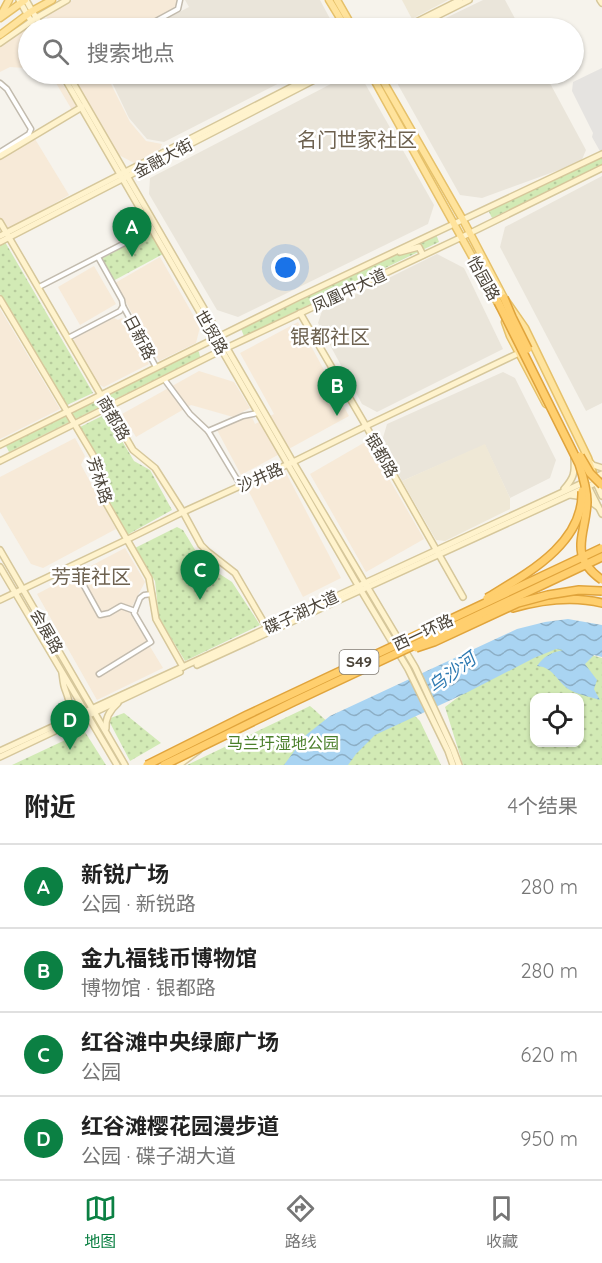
<!DOCTYPE html>
<html lang="zh">
<meta charset="utf-8">
<style>
:root{--surface:#fff;--page:#f2f2f2;--text:#222;--muted:#767676;--line:#e0e0e0;--accent:#0b8043}
body{margin:0;font-family:Quicksand,"Noto Sans SC",sans-serif;background:var(--page);color:var(--text)}
.controls{position:absolute;right:18px;bottom:18px;display:grid;overflow:hidden;border-radius:12px;box-shadow:0 2px 4px #0004}
.controls button{width:54px;height:54px;display:grid;place-items:center;padding:0;border:0;border-bottom:2px solid var(--line);background:var(--surface);color:var(--text);font:30px sans-serif}
.you{position:absolute;left:286px;top:268px;width:21px;height:21px;margin:-15px;border:4px solid #fff;border-radius:50%;background:#1a73e8;box-shadow:0 0 0 9px #1a73e833}
.badge{display:grid;place-items:center;width:39px;height:39px;border-radius:50%;background:var(--accent);color:#fff;font-size:20px;font-weight:700}
.pin{position:absolute;translate:-50% -50px;filter:drop-shadow(0 2px 3px #0008)}
.pin::after{content:'';position:absolute;top:32px;width:21px;height:18px;background:inherit;clip-path:polygon(0 0,100% 0,50% 100%)}
.list{margin:0;padding:0;list-style:none}
h2{display:flex;justify-content:space-between;align-items:center;height:78px;margin:0;padding:0 24px;font-size:26px}
h2 small{font-size:20px;font-weight:400;color:var(--muted)}
.list li{display:grid;grid-template-columns:39px 1fr auto;gap:18px;align-items:center;box-sizing:border-box;height:84px;padding:0 24px;border-top:2px solid var(--line)}
.list b{display:block;font-size:22px;white-space:nowrap}
.list p{margin:0;font-size:20px;white-space:nowrap;color:var(--muted)}
.list em{font-size:20px;font-style:normal;color:var(--muted)}
.icon{flex:none;width:33px;height:33px;fill:none;stroke:currentColor;stroke-width:2;stroke-linecap:round;stroke-linejoin:round}
.map{position:relative;flex:none;width:602px;height:765px;overflow:hidden}
.search{position:absolute;background:var(--surface);box-shadow:0 2px 4px #0004;left:18px;right:18px;top:18px;height:66px;display:flex;align-items:center;gap:15px;box-sizing:border-box;padding:0 21px;border-radius:33px;color:var(--muted);font-size:22px}
.sheet{height:414px;background:var(--surface)}
nav{display:flex;justify-content:space-around;align-items:center;box-sizing:border-box;height:84px;border-top:2px solid var(--line);background:var(--surface);font-size:16px;color:var(--muted)}
nav a{display:grid;justify-items:center;gap:3px}
nav .on{color:var(--accent)}
.map>svg:first-child{display:block}
.residential{fill:#eae5da}
.commercial{fill:#f7ead8}
.education{fill:#efe8d6}
.park{fill:url(#park-dots);fill-rule:evenodd}
.parking{fill:#e5e3e0}
.water{fill:url(#water-waves)}
.lines{fill:none;stroke-linecap:round;stroke-linejoin:round}
.street-casing{stroke:#c2bbae;stroke-width:7}
.secondary-casing{stroke:#d6c79b;stroke-width:8}
.primary-casing{stroke:#e6c16a;stroke-width:9}
.highway-casing{stroke:#e0a43c;stroke-width:10}
.street{stroke:#fff;stroke-width:4}
.secondary{stroke:#fff3cd;stroke-width:5}
.primary{stroke:#ffe39c;stroke-width:6}
.highway{stroke:#ffcf6e;stroke-width:7}
.highway-bridge-casing{stroke:#e0a43c;stroke-width:10;stroke-linecap:butt}
.highway-bridge{stroke:#ffcf6e;stroke-width:7}
.labels{text-anchor:middle;stroke-width:5;stroke-linejoin:round;paint-order:stroke}
.shield{fill:#fff;stroke:#817c74;stroke-width:1.5}
.shield-label{font-size:15px;font-weight:bold;fill:#4b4439}
.street-label{font-size:16px;fill:#4b4439;stroke:#fff}
.park-label{font-size:16px;fill:#4a7f2a;stroke:#fff}
.water-label{font-size:18px;font-style:italic;fill:#2e7ab2;stroke:#fff}
.quarter-label{font-size:20px;fill:#6e6250;stroke:#fff}
</style>
<div class="map">
<svg width="602" height="765" viewBox="0 0 602 765">
<defs>
<pattern id="park-dots" width="8" height="8" patternUnits="userSpaceOnUse" patternTransform="scale(1.5)"><rect width="8" height="8" fill="#d2eab5"/><path d="M2 2h.1M6 6h.1" fill="none" stroke="#b6ca9c" stroke-width="1.8" stroke-linecap="round"/></pattern>
<pattern id="water-waves" width="16" height="10" patternUnits="userSpaceOnUse" patternTransform="scale(1.5)"><rect width="16" height="10" fill="#a9d4f2"/><path d="M0 5q4-4 8 0t8 0" fill="none" stroke="#8caec5"/></pattern>
</defs>
<rect width="100%" height="100%" fill="#f6f3ec"/>
<g class="residential">
<path d="M185,0H320L335,28H149L189,7Z"/>
<path d="M483,0H505L520,28H425Z"/>
<path d="M108,74H297L164,142L147,139L129,118Z"/>
<path d="M350,74L363,80L434,205L428,224L238,317L217,310L149,194L150,178Z"/>
<path d="M392,74H545L586,150L581,162L482,198L460,195Z"/>
<path d="M602,176V403L586,411L500,247L505,227Z"/>
<path d="M437,254L464,268L503,349L377,412L362,404L318,323L322,311Z"/>
<path d="M503,372L515,378L556,460L550,478L510,498L485,445L402,481L382,441L387,424Z"/>
</g>
<g class="commercial">
<path d="M73,0H178L177,9L140,28H54L45,15Z"/>
<path d="M26,27L28,31V70L25,68L10,67L0,72V46Z"/>
<path d="M36,74H56L77,107L72,110L56,83Z"/>
<path d="M71,74H106L130,122L146,141L162,144L160,149L134,163L119,155Z"/>
<path d="M35,139L69,195L8,230L0,218V159Z"/>
<path d="M160,257L200,327L196,343L159,361L115,283Z"/>
<path d="M94,266L116,304L80,325L58,287Z"/>
<path d="M0,309L60,409L0,439Z"/>
<path d="M114,318L118,320L122,318L149,364L104,387L96,383L72,344L75,338Z"/>
<path d="M298,322L349,416L241,475L217,430L251,415L255,424L274,414L240,353Z"/>
<path d="M199,371L234,382L250,408L233,417L191,405L136,437L122,414Z"/>
<path d="M75,438L85,456L81,465L116,529L43,568L31,564L0,512V477Z"/>
<path d="M367,441L424,539L366,572L310,474Z"/>
<path d="M285,471L341,578L303,597L248,490Z"/>
<path d="M125,548L145,582L129,612L163,668L97,700L37,594Z"/>
</g>
<g class="education">
<path d="M402,0H448L412,19Z"/>
<path d="M485,444L510,498V509L445,541L436,540L402,481Z"/>
</g>
<g class="park">
<path d="M602,156V165L492,218L488,210Z"/>
<path d="M151,232L163,254L113,281L101,259Z"/>
<path d="M436,234L439,242L244,336L241,329Z"/>
<path d="M5,242L93,393L67,405L0,294V245Z"/>
<path d="M197,350L199,352L200,357L9,452L5,444Z"/>
<path d="M106,414L134,461L150,470L172,510L127,535L107,496L102,466L80,427Z"/>
<path d="M177,527L183,530L200,558L209,567L232,582L260,625L185,661L159,618L155,581L135,548Z"/>
<path d="M559,646L602,658V765H463L445,707L473,686L526,656ZM534,698H580V742H534Z"/>
<path d="M310,706C317,711 321,717 328,722L294,765H187Z"/>
<path d="M411,712L420,721L441,765H344L358,744Z"/>
<path d="M124,713L161,743L130,761L108,719Z"/>
<path d="M85,732L106,765H12L76,735Z"/>
</g>
<path class="parking" d="M602,68V152L601,153L592,137L593,133L572,91L573,82Z"/>
<path class="water" d="M568,619L602,625V657L594,655L585,664L597,680L594,689L600,700C591,697 580,695 572,691C558,685 555,667 537,666C544,656 550,653 563,650L556,649L534,658L466,693L375,735L356,754L348,765H284L306,735L330,716L517,629L545,622Z"/>
<g class="lines">
<g class="street-casing">
<g id="street">
<path d="M143,28L178,9L180,0"/>
<path d="M0,83L7,89L31,129L29,134L0,152"/>
<path d="M39,287L152,229"/>
<path d="M123,306L156,367"/>
<path d="M68,338L120,311L123,306L122,300L98,257"/>
<path d="M164,379L190,414L208,431L243,416L258,413"/>
<path d="M208,431L241,486"/>
<path d="M73,566L100,615L109,613L121,606L135,611"/>
<path d="M99,674L151,642L134,613L140,598L144,595L152,594"/>
</g>
</g>
<g class="secondary-casing">
<g id="secondary">
<path d="M19,0L35,28"/>
<path d="M26,0L42,28"/>
<path d="M600,0L602,3"/>
<path d="M404,28L460,0"/>
<path d="M413,28L469,0"/>
<path d="M0,43L36,18L67,0"/>
<path d="M62,74L356,582L408,669L448,751L453,765"/>
<path d="M68,74L293,462L415,667L453,749L459,765"/>
<path d="M0,156L82,107"/>
<path d="M0,222L133,450L155,468L183,512L201,545L208,552L235,573L267,628"/>
<path d="M0,236L317,74"/>
<path d="M0,242L326,74"/>
<path d="M400,252L419,247L423,255"/>
<path d="M0,299L96,460L102,496L149,578L156,619L183,667"/>
<path d="M300,313L366,426L463,597"/>
<path d="M0,445L299,297L602,154"/>
<path d="M0,461L222,350L462,237L602,168"/>
<path d="M590,462L593,465L602,468"/>
<path d="M596,483L602,496"/>
<path d="M588,486L602,514"/>
<path d="M564,489C574,478 575,473 574,458"/>
<path d="M570,495L584,497L598,507"/>
<path d="M0,550L125,765"/>
<path d="M0,567L117,765"/>
<path d="M0,600L126,540L183,512L293,462L366,426L519,353"/>
<path d="M197,665L602,480"/>
<path d="M60,722C73,709 71,705 65,689C63,684 63,679 62,673"/>
<path d="M106,728C105,718 110,710 118,703"/>
<path d="M0,751L602,474"/>
<path d="M0,757L180,672"/>
<path d="M179,765L199,750"/>
</g>
</g>
<g class="primary-casing">
<g id="primary">
<path d="M329,0L346,28"/>
<path d="M337,0L353,28"/>
<path d="M1,15L9,0"/>
<path d="M0,18L25,0"/>
<path d="M0,35L32,11L52,0"/>
<path d="M371,74L500,307"/>
<path d="M379,74L463,220L504,298L525,328L588,458L593,473"/>
<path d="M505,322L510,336L546,404"/>
</g>
</g>
<g class="highway-casing">
<path id="highway" d="M513,608C541,600 573,596 602,603"/>
</g>
<use href="#street" class="street"/>
<use href="#secondary" class="secondary"/>
<use href="#primary" class="primary"/>
<use href="#highway" class="highway"/>
<g class="highway-bridge-casing">
<g id="highway-bridge">
<path d="M504,298L512,317L528,349"/>
<path d="M498,302L579,464C583,476 587,489 587,502C586,535 567,555 602,580"/>
<path d="M580,456L590,473L602,485"/>
<path d="M487,598C526,574 584,544 582,491"/>
<path d="M416,648L434,642L518,603L548,595L579,590L602,591"/>
<path d="M147,765L247,715L602,548"/>
<path d="M164,765L293,702L602,557"/>
</g>
</g>
<use href="#highway-bridge" class="highway-bridge"/>
</g>
<g class="labels">
<rect class="shield" x="339.5" y="650" width="39" height="24" rx="4.5"/>
<g class="shield-label">
<text x="359" y="667">S49</text>
</g>
<g class="street-label">
<text transform="translate(163 158) rotate(-28)" y="6">金融大街</text>
<text transform="translate(484 278) rotate(61)" y="6">怡园路</text>
<text transform="translate(349 290) rotate(-25)" y="6">凤凰中大道</text>
<text transform="translate(212 332) rotate(60)" y="6">世贸路</text>
<text transform="translate(140 337) rotate(62)" y="6">日新路</text>
<text transform="translate(114 418) rotate(60)" y="6">商都路</text>
<text transform="translate(382 455) rotate(60)" y="6">银都路</text>
<text transform="translate(260 477) rotate(-24)" y="6">沙井路</text>
<text transform="translate(100 480) rotate(72)" y="6">芳林路</text>
<text transform="translate(301 612) rotate(-25)" y="6">碟子湖大道</text>
<text transform="translate(47 631) rotate(60)" y="6">会展路</text>
<text transform="translate(423 632) rotate(-25)" y="6">西一环路</text>
</g>
<g class="park-label">
<text x="283" y="749">马兰圩湿地公园</text>
</g>
<g class="water-label">
<text transform="translate(452 673) rotate(-37)" y="6">乌沙河</text>
</g>
<g class="quarter-label">
<text x="357" y="147">名门世家社区</text>
<text x="330" y="344">银都社区</text>
<text x="91" y="584">芳菲社区</text>
</g>
</g>
</svg>
<div class="controls">
<button><svg class="icon" aria-label="locate" viewBox="0 0 24 24"><circle cx="12" cy="12" r="6"/><path d="M12 2v4M12 18v4M2 12h4M18 12h4"/></svg></button>
</div>
<div class="you"></div>
<div class="pin badge" style="left:132px;top:257px">A</div>
<div class="pin badge" style="left:337px;top:416px">B</div>
<div class="pin badge" style="left:200px;top:600px">C</div>
<div class="pin badge" style="left:70px;top:750px">D</div>
<div class="search"><svg class="icon" aria-label="search" viewBox="0 0 24 24"><circle cx="10" cy="10" r="6"/><path d="M15 15l6 6"/></svg>搜索地点</div>
</div>
<section class="sheet">
<h2>附近<small>4个结果</small></h2>
<ul class="list">
<li><span class="badge">A</span><div><b>新锐广场</b><p>公园 · 新锐路</p></div><em>280 m</em></li>
<li><span class="badge">B</span><div><b>金九福钱币博物馆</b><p>博物馆 · 银都路</p></div><em>280 m</em></li>
<li><span class="badge">C</span><div><b>红谷滩中央绿廊广场</b><p>公园</p></div><em>620 m</em></li>
<li><span class="badge">D</span><div><b>红谷滩樱花园漫步道</b><p>公园 · 碟子湖大道</p></div><em>950 m</em></li>
</ul>
</section>
<nav>
<a class="on"><svg class="icon" aria-label="map" viewBox="0 0 24 24"><path d="M3 6l6-2 6 2 6-2v14l-6 2-6-2-6 2zM9 4v14M15 6v14"/></svg>地图</a>
<a><svg class="icon" aria-label="directions" viewBox="0 0 24 24"><path d="M12 3l9 9-9 9-9-9zM9 14v-3h6M13 9l2 2-2 2"/></svg>路线</a>
<a><svg class="icon" aria-label="saved" viewBox="0 0 24 24"><path d="M7 4h10v16l-5-4-5 4z"/></svg>收藏</a>
</nav>
